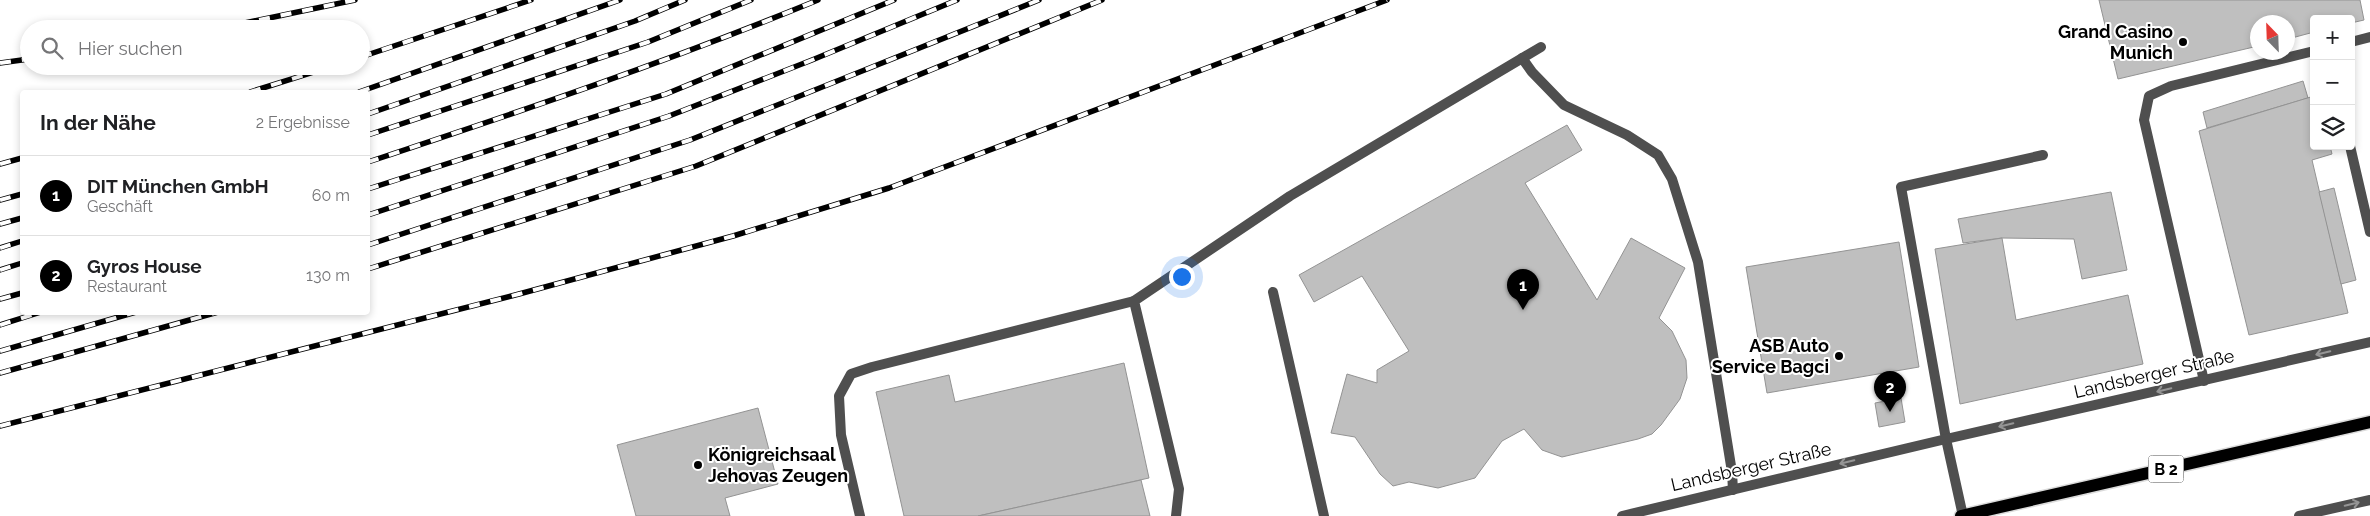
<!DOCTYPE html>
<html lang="de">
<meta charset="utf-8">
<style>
:root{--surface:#fff;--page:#f6f6f6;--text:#202124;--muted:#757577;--line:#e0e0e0;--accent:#000}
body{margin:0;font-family:Raleway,sans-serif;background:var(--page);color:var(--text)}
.controls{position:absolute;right:15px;top:15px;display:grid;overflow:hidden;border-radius:5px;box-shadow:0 2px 8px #0003}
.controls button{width:45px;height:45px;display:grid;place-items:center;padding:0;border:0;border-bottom:1px solid var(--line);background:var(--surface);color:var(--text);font:25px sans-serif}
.compass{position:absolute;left:2250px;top:15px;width:45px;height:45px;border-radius:50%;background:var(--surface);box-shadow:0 2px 8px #0003;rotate:337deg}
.you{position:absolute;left:1181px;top:276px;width:18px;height:18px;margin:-12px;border:4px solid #fff;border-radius:50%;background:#1a73e8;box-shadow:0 0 0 8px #1a73e833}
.badge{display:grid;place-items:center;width:32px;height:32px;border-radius:50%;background:var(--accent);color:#fff;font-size:16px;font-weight:700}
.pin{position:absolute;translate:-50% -41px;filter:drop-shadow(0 1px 2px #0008)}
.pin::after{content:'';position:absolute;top:26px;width:18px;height:15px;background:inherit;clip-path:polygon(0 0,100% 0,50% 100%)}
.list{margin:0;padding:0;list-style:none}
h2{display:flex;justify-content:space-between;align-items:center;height:65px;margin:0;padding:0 20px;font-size:21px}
h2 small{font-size:16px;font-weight:400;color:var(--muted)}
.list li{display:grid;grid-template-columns:32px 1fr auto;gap:15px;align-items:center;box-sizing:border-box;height:80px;padding:0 20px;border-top:1px solid var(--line)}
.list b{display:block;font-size:19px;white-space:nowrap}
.list p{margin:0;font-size:16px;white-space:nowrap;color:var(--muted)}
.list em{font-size:16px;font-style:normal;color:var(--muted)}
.icon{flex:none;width:28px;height:28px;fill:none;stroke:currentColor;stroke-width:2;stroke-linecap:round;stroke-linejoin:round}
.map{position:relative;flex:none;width:2370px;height:516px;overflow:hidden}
.search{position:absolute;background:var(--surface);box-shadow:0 2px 8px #0003;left:20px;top:20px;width:350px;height:55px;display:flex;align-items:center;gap:12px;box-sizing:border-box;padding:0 18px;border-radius:28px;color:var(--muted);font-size:19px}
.panel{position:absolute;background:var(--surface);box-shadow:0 2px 8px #0003;left:20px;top:90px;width:350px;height:225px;border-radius:5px}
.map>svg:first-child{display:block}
.building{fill:#bfbfbf;stroke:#939393}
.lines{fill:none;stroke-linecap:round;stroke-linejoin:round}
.primary-casing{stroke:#dbdbdb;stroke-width:15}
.lane{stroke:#4f4f4f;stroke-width:10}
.street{stroke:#4f4f4f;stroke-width:10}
.primary{stroke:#000;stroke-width:12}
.rail-casing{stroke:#000;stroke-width:5.5}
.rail{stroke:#fff;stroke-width:4;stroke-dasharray:11;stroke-linecap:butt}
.oneway{stroke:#959595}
.poi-dot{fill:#000;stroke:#fff;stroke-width:2}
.labels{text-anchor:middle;stroke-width:4;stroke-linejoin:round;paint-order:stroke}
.shield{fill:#fff;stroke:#4c4c4c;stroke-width:1}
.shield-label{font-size:16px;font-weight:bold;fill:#000}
.poi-label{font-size:18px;font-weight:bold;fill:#000;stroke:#fff;text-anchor:end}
.street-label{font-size:18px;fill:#000;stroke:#fff}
</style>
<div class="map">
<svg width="2370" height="516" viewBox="0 0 2370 516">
<rect width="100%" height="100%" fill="#fff"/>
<g class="building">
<path d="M2099,0H2360L2364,20L2351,23V19H2314V32L2288,39V22H2258V46L2118,79Z"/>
<path d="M2303,81L2308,98L2207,128L2203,112Z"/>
<path d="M2314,96V146H2330L2332,154L2312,160L2348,313L2249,335L2199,131Z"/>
<path d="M1567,125L1582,150L1525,183L1597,300L1631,238L1685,268L1659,318L1672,331L1686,360L1687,378L1680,399L1661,425L1652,434L1638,439L1562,457L1542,450L1524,429L1502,441L1475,478L1438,488L1409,482L1393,486L1380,474L1355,437L1331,433L1347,374L1377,383V370L1409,351L1362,276L1314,302L1299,275Z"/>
<path d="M2334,188L2356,280L2341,284L2319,192Z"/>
<path d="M2111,192L2127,270L2082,279L2074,239L2002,238L1963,243L1958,219Z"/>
<path d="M2002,238L2016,320L2128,295L2143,364L1960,404L1935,249Z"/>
<path d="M1899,242L1919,367L1767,393L1746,267Z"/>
<path d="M1124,363L1149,478L978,516H904L876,392L949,375L955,402Z"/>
<path d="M1901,398L1905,422L1879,427L1875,403Z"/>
<path d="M758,408L778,484L725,498L730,516H636L617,445Z"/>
<path d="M1141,480L1150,516H978Z"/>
</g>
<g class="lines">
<g class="primary-casing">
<path id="primary" d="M1961,516L2370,422"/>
</g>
<g class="lane">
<path d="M2351,42L2370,37"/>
<path d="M1522,58L1532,72L1564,105L1627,135L1658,155L1672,179L1698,262L1732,472L1733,490"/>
<path d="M2350,146L2370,232"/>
<path d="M1273,292L1324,516"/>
<path d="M2204,381L2144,120L2149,96L2171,86L2314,51"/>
<path d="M1946,439L1901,187L2043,155"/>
<path d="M860,516L841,435L839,396L851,374L872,367L1134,301"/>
<path d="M1176,516L1179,489L1134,301L1290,196L1541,47"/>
</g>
<g class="street">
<path d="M1946,439L1963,516"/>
<path d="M1622,516L1946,439L2370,342"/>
<path d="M2299,516L2370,500"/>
</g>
<use href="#primary" class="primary"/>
<g class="rail-casing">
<g id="rail">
<path d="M216,29L355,0"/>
<path d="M361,57L531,0"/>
<path d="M0,63L29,59"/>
<path d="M250,92L333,66"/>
<path d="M359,92L620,0"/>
<path d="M368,114L635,21L685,0"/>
<path d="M368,135L648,42L751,0"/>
<path d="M368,162C519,112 670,61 818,0"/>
<path d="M0,164L22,158"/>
<path d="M368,189L666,94L894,0"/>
<path d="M0,200L22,194"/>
<path d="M368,215L669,116L812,60L957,0"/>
<path d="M0,224L22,218"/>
<path d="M368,245L690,140L1039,0"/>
<path d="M0,248L22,241"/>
<path d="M368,269L696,166L1102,0"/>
<path d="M0,270L22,263"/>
<path d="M0,299L22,293"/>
<path d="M0,325L41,312"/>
<path d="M0,351L136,312"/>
<path d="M0,373L218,312"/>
<path d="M0,426L519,294L733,236L889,188L1387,0"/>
</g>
</g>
<use href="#rail" class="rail"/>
</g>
<defs><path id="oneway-shaft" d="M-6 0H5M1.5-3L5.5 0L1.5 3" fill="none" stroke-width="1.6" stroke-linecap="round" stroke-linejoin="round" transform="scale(1.25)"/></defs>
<g class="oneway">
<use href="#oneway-shaft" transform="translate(2323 353) rotate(167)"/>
<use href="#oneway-shaft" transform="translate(2164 390) rotate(167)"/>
<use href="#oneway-shaft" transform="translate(2006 425) rotate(167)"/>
<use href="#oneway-shaft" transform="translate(1847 462) rotate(167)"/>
<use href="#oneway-shaft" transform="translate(2352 504) rotate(-13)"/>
</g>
<g class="poi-dot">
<circle cx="2183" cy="42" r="5"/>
<circle cx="1839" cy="356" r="5"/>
<circle cx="698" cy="465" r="5"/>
</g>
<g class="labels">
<rect class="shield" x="2148.5" y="455.5" width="35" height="27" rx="4"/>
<g class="shield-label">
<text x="2166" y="475">B 2</text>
</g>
<g class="poi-label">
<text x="2173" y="38">Grand Casino<tspan x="2173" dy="21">Munich</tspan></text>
<text x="1829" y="352">ASB Auto<tspan x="1829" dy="21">Service Bagci</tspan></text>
<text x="708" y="461" text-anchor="start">Königreichsaal<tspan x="708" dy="21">Jehovas Zeugen</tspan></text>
</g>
<g class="street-label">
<text transform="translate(2154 374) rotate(-13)" y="6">Landsberger Straße</text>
<text transform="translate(1751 467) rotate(-13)" y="6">Landsberger Straße</text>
</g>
</g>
</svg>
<div class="controls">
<button>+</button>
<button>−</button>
<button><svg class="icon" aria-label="layers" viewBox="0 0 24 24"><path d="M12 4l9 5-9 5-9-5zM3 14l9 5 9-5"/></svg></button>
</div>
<svg class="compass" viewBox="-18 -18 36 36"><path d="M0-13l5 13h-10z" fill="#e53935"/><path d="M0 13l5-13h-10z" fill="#757577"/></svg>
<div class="you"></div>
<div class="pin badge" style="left:1523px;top:310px">1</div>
<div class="pin badge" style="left:1890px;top:412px">2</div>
<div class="search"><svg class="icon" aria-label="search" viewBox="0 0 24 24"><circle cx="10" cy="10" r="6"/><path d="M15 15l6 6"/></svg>Hier suchen</div>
<section class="panel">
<h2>In der Nähe<small>2 Ergebnisse</small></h2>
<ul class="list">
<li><span class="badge">1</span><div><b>DIT München GmbH</b><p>Geschäft</p></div><em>60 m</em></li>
<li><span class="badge">2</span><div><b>Gyros House</b><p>Restaurant</p></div><em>130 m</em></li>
</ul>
</section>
</div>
